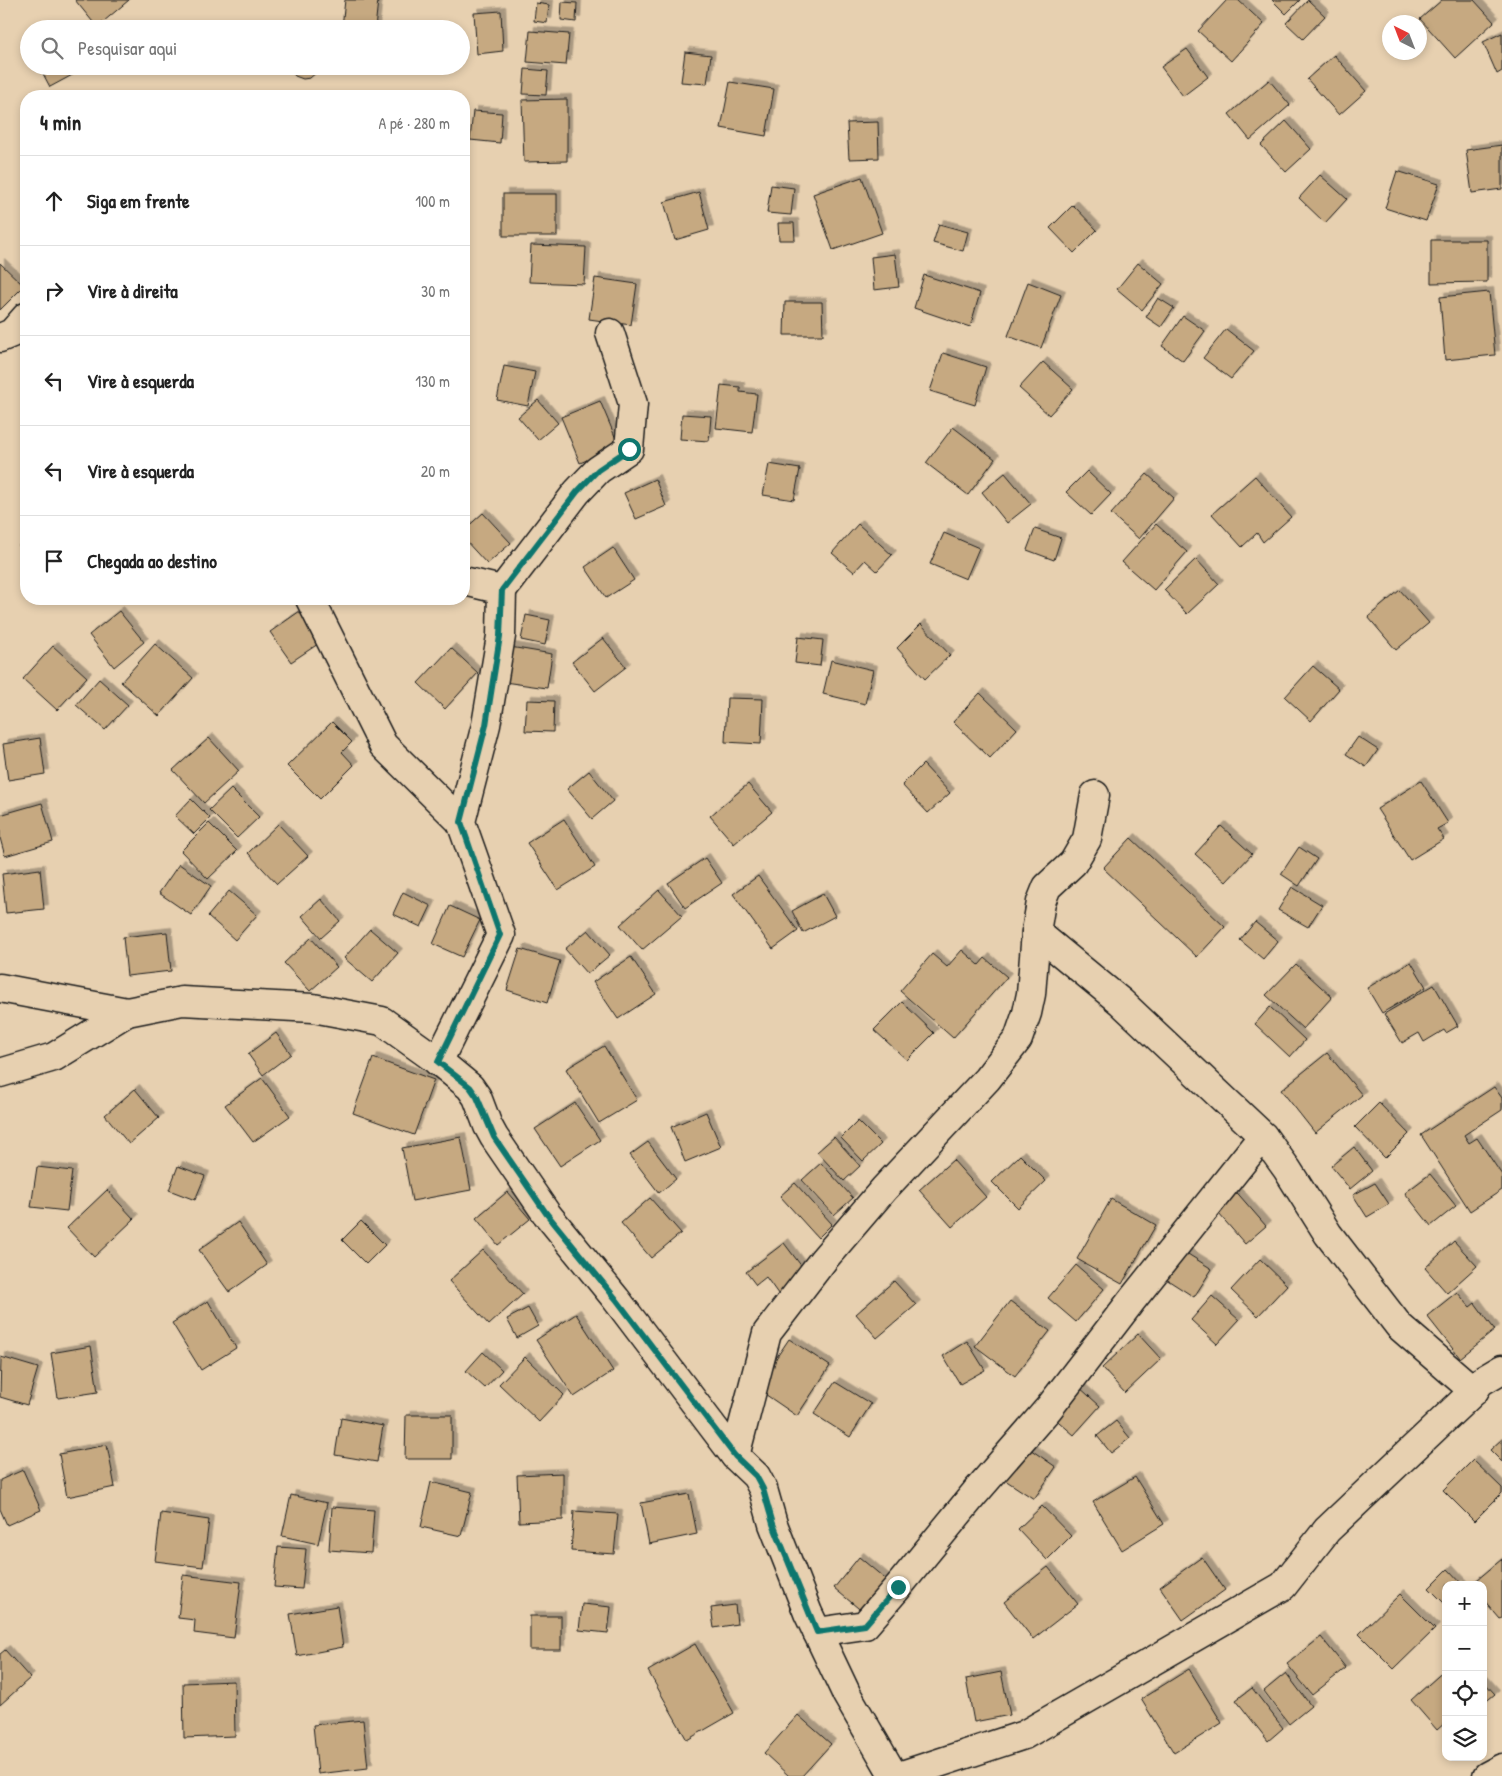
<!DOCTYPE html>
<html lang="pt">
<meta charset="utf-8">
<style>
:root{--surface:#fff;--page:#f2f2f2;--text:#222;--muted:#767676;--line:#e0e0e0}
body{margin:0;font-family:"Patrick Hand",sans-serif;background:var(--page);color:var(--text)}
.controls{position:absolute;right:15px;bottom:15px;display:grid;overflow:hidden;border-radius:10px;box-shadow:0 2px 8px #0003}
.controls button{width:45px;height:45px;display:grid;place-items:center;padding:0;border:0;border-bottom:1px solid var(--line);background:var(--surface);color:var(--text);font:25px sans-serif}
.compass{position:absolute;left:1382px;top:15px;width:45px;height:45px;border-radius:50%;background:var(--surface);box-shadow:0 2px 8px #0003;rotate:318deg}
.stop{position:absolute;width:15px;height:15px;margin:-11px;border:4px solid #0f766e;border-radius:50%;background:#fff}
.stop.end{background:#0f766e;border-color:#fff;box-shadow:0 1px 5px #0008}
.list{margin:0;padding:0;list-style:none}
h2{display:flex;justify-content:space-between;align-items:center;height:65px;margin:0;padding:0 20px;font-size:21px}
h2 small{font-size:16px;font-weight:400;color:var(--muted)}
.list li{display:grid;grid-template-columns:32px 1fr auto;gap:15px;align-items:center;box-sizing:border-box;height:90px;padding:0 20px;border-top:1px solid var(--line)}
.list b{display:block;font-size:19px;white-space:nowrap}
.list em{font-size:16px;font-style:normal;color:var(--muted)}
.icon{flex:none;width:28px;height:28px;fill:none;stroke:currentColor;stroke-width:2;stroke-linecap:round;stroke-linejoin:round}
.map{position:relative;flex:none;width:1502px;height:1776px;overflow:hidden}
.search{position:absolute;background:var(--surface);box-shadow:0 2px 8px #0003;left:20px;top:20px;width:450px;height:55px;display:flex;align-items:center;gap:12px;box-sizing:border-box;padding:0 18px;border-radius:28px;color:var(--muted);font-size:19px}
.panel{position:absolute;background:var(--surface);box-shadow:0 2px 8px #0003;left:20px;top:90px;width:450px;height:515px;border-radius:20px}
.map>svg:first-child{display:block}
.building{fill:#c6a981;stroke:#1c1c1c;filter:url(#shadow)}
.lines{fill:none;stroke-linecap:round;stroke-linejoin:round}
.minor-casing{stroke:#1c1c1c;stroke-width:31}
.minor{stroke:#e7d0b0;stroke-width:28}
.route{stroke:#0f766e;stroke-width:6}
</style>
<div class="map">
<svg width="1502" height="1776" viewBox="0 0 1502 1776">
<defs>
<filter id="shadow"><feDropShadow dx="4.5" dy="-4.5" stdDeviation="0" flood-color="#0004"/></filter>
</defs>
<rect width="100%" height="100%" fill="#e7d0b0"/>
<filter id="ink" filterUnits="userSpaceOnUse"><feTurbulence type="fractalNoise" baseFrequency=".02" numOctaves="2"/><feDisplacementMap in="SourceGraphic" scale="10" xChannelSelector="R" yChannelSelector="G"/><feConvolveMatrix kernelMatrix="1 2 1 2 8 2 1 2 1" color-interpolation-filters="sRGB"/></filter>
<g filter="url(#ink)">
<g class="building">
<path d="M75,0H129L97,27Z"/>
<path d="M345,0H378L375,29L342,27Z"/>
<path d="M1227,0H1238L1264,24L1231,61L1198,31Z"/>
<path d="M1272,0H1300L1286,14Z"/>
<path d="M1308,0L1325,16L1303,39L1286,23Z"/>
<path d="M1442,0H1474L1494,22L1455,58L1420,19Z"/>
<path d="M562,2L577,3L576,22L561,20Z"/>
<path d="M536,3L549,5L547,23L534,21Z"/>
<path d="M501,11L503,51L477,54L474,13Z"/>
<path d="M530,31L569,34L566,65L527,62Z"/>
<path d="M1502,33V71L1497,74L1483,42Z"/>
<path d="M1187,49L1208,77L1183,96L1161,67Z"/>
<path d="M685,52L711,55L707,84L681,82Z"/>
<path d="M1334,55L1366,91L1339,115L1307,79Z"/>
<path d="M39,66H89L50,87Z"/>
<path d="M289,66H319L317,72L310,78L303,79L295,76L290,70Z"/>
<path d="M525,69L548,71L546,95L523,94Z"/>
<path d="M1269,80L1290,105L1250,140L1229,114Z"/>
<path d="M730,82L774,89L766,136L721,128Z"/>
<path d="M567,99V161L524,162L522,100Z"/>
<path d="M473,111L502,113L500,143L470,140Z"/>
<path d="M1286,121L1311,149L1286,172L1261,145Z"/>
<path d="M878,122L879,158L849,159L847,123Z"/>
<path d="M1502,145V189L1472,193L1466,150Z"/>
<path d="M1397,171L1439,184L1426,221L1385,208Z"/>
<path d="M1320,175L1347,199L1325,223L1299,198Z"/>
<path d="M862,177L882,233L833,250L813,194Z"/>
<path d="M771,185L794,188L791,215L767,213Z"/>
<path d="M699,192L709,230L675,240L664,202Z"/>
<rect x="503" y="194" width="54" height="42"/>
<path d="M1073,205L1097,230L1074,253L1050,228Z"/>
<path d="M778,223H794L795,240H779Z"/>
<path d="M939,224L968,232L963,251L933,243Z"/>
<path d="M1431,240H1487V282L1431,283Z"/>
<path d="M531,245L586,247L584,284L529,282Z"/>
<path d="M895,254L899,287L874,290L871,257Z"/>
<path d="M0,263L24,286L0,310Z"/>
<path d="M1138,263L1163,284L1142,310L1117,289Z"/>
<path d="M924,275L980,293L970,327L914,308Z"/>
<path d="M595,278L637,284L631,325L589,319Z"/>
<path d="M1028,282L1061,295L1041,348L1008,336Z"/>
<path d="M1489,292L1495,355L1445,360L1440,297Z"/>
<path d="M1158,298L1174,308L1161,327L1146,317Z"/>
<path d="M785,302H822L823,335H784Z"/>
<path d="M1183,316L1205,331L1183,361L1162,346Z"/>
<path d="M1226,329L1254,351L1231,379L1203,358Z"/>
<path d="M943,353L986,367L975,405L930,391Z"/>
<path d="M1043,362L1073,389L1049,415L1019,388Z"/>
<path d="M504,366L535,372L528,406L497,400Z"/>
<path d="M721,385L740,387V392L757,394L752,432L716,428Z"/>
<path d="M538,400L558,423L538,440L518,417Z"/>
<path d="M600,401L619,446L580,463L561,417Z"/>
<path d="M682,414L711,416L709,441L680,439Z"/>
<path d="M953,427L995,459L968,495L926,463Z"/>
<path d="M769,464L800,469L794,500L763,495Z"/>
<path d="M1087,471L1111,494L1091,515L1066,492Z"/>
<path d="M1005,473L1031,504L1007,523L982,492Z"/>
<path d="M1147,474L1174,498L1139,539L1111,514Z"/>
<path d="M1255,476L1291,517L1263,542L1257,533L1242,547L1212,514Z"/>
<path d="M655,479L666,506L636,519L624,493Z"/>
<path d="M483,513L511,543L487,564L464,539V530Z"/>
<path d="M858,524L892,555L877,571L865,560L854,572L832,553Z"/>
<path d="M1156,524L1187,552L1154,590L1122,562Z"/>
<path d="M1035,529L1061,538L1054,560L1027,550Z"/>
<path d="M944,533L979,548L966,579L930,564Z"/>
<path d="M26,542V565L19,545Z"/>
<path d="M613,548L634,580L606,598L585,567Z"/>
<path d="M1196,559L1219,584L1187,614L1164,590Z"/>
<path d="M1400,590L1429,623L1396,650L1368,617Z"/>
<path d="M119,611L144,642L114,667L89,635Z"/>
<path d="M300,611L321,642L291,662L270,632Z"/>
<path d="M526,615L550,620L545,645L521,640Z"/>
<path d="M921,624L950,655L925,679L897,648Z"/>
<path d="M798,637L823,640L820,666L795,663Z"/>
<path d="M603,638L626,667L595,691L572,662Z"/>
<path d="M155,644L193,678L159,716L121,682Z"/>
<path d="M53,646L87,677L57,710L23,679Z"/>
<path d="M510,647L552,654L547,688L504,682Z"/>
<path d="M451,648L478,673L445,709L418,683Z"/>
<path d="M831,660L873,670L865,704L823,694Z"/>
<path d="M1313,666L1339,689L1311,721L1285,697Z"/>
<path d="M99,679L128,705L105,730L76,705Z"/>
<path d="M980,693L1017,729L990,758L953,722Z"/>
<path d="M727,698L763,699L761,744L725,742Z"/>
<path d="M527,700L554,701L553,732L525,731Z"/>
<path d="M332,722L352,742L342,752L354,765L320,799L287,766Z"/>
<path d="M1358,737L1378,750L1366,767L1346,754Z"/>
<path d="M40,738L45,774L8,780L3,744Z"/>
<path d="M209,738L239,771L204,803L173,770Z"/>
<path d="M923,764L950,793L928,813L902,785Z"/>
<path d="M589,771L613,801L592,819L567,789Z"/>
<path d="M1421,781L1448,823L1437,829L1444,839L1410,860L1377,809Z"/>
<path d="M748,784L772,812L734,844L710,816Z"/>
<path d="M231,789L259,817L237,838L209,810Z"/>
<path d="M191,799L210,818L194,834L175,816Z"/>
<path d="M42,803L53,842L5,856L0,838V815Z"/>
<path d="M564,819L595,867L558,890L527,843Z"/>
<path d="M209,823L237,851L208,879L181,851Z"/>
<path d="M278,824L308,856L277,884L248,853Z"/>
<path d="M1221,826L1252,854L1226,882L1195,854Z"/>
<path d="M1131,838L1225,927L1197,957L1103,868Z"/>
<path d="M1299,847L1317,859L1299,886L1281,874Z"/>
<path d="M705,858L722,883L685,908L668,883Z"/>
<path d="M179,864L211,886L191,915L159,893Z"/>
<path d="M40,869L44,909L6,913L2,874Z"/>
<path d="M758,876L798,931L773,949L733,894Z"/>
<path d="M1292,887L1322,905L1308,927L1278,910Z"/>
<path d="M659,890L682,916L642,950L620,925Z"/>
<path d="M229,891L257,915L235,940L208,916Z"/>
<path d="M403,892L431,906L421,927L393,914Z"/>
<path d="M823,894L835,916L803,933L792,911Z"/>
<path d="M321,899L340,921L321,938L302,916Z"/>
<path d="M450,906L480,920L462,957L433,944Z"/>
<path d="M1255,922L1278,941L1263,959L1240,940Z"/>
<path d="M370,929L398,953L372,982L344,958Z"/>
<path d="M588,930L610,955L587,974L565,949Z"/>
<path d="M167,932L171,971L127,976L123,937Z"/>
<path d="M311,938L337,967L310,991L284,963Z"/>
<path d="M520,949L560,961L547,1003L507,990Z"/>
<path d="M962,950L979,965L985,958L1007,977L953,1038L900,991L932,954L947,967Z"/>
<path d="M631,957L656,994L618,1019L593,982Z"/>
<path d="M1411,962L1426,987L1382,1013L1367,988Z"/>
<path d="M1296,964L1332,997L1303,1029L1266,995Z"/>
<path d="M1434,985L1458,1026L1446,1033L1444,1030L1424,1042L1419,1033L1402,1043L1384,1014Z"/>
<path d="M902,1002L934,1033L907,1060L874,1030Z"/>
<path d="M1270,1007L1305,1040L1290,1057L1255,1024Z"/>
<path d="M276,1033L291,1054L263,1075L248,1054Z"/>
<path d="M604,1046L637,1100L599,1123L566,1069Z"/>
<path d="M1327,1053L1362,1095L1315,1133L1281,1090Z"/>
<path d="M373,1058L434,1080L414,1135L353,1113Z"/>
<path d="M262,1078L290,1116L253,1142L225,1105Z"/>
<path d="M1494,1087L1502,1098V1110L1464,1135L1469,1143L1477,1138L1502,1175V1190L1470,1211L1421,1135Z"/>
<path d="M135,1089L159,1118L129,1144L105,1115Z"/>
<path d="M575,1103L600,1140L560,1166L535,1129Z"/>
<path d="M1379,1103L1409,1134L1385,1158L1355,1127Z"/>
<path d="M706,1112L721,1147L685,1162L671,1127Z"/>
<path d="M858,1121L881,1144L863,1161L841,1138Z"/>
<path d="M461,1137L471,1190L412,1201L402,1148Z"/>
<path d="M834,1137L860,1166L844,1181L817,1152Z"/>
<path d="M648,1142L676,1179L659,1193L630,1155Z"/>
<path d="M1354,1147L1372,1171L1350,1189L1331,1166Z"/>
<path d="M1020,1155L1046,1181L1018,1208L992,1182Z"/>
<path d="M953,1160L986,1197L952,1227L919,1190Z"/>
<path d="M821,1163L853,1198L834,1215L802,1180Z"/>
<path d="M178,1166L205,1176L195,1200L169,1190Z"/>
<path d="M37,1167L72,1171L67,1211L31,1207Z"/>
<path d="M1430,1174L1456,1206L1431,1226L1405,1193Z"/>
<path d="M795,1183L832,1224L818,1238L780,1196Z"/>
<path d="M1375,1183L1389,1204L1367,1217L1353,1195Z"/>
<path d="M1233,1188L1266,1226L1245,1244L1212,1206Z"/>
<path d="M107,1190L134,1219L94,1257L67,1228Z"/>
<path d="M507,1192L530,1219L498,1245L476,1218Z"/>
<path d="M650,1198L681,1233L651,1258L621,1223Z"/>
<path d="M1111,1199L1156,1225L1122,1284L1077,1259Z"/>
<path d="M361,1221L385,1245L366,1264L342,1240Z"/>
<path d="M238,1222L267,1265L229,1292L199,1250Z"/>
<path d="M1454,1241L1477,1266L1447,1293L1425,1268Z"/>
<path d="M784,1243L809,1276L781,1298L766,1277L756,1285L746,1272Z"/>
<path d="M483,1250L523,1294L489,1325L449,1281Z"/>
<path d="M1183,1251L1212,1269L1194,1297L1166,1279Z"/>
<path d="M1260,1259L1287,1285L1258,1316L1231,1290Z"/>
<path d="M1076,1265L1104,1289L1076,1322L1048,1298Z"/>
<path d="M894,1281L916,1305L877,1338L856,1314Z"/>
<path d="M1457,1292L1470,1307L1475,1303L1495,1330L1460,1358L1427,1316Z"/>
<path d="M1212,1296L1239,1320L1217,1344L1191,1320Z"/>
<path d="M208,1301L236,1348L201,1370L172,1323Z"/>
<path d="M1010,1301L1050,1331L1015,1376L975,1346Z"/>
<path d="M528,1308L538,1326L517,1338L507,1319Z"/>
<path d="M576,1314L613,1371L574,1397L536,1340Z"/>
<path d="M1138,1334L1161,1359L1125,1393L1102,1368Z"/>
<path d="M789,1339L830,1366L797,1416L756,1388Z"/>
<path d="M967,1341L985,1370L960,1384L943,1356Z"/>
<path d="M91,1346L98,1392L58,1398L51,1353Z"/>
<path d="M483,1352L502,1370L485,1388L466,1371Z"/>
<path d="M1,1357L38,1368L27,1405L0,1397Z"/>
<path d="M525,1357L564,1395L539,1422L499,1384Z"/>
<path d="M835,1382L871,1404L850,1437L814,1414Z"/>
<path d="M1078,1386L1100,1406L1074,1435L1052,1416Z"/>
<path d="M406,1415H452V1459H405Z"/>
<path d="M341,1418L383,1426L377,1462L335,1455Z"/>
<path d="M1116,1421L1130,1438L1111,1453L1097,1436Z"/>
<path d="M1502,1439V1462L1490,1450Z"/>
<path d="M107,1445L115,1487L67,1497L59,1454Z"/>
<path d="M1024,1445L1056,1467L1034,1499L1002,1478Z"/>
<path d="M1473,1460L1502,1488V1493L1474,1521L1443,1490Z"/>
<path d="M23,1470L41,1510L7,1525L0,1509V1480Z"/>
<path d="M563,1473V1520L519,1522L517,1475Z"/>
<path d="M1135,1477L1164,1524L1122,1550L1093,1502Z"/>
<path d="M431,1482L472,1492L461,1536L421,1527Z"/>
<path d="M689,1494L697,1534L649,1544L641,1503Z"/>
<path d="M291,1495L327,1503L318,1544L282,1536Z"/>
<path d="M1042,1506L1071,1536L1047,1560L1018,1529Z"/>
<path d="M332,1507L374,1510L371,1553L329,1550Z"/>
<path d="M574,1511L618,1514L614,1554L571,1551Z"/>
<path d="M161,1513L209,1520L203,1567L155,1561Z"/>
<path d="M278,1547L306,1549L302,1589L274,1587Z"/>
<path d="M859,1557L889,1582L864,1613L834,1588Z"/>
<path d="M1202,1557L1225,1590L1183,1620L1160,1587Z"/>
<path d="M1502,1559V1618L1500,1619L1483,1599V1585H1471Z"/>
<path d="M1048,1567L1078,1604L1033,1639L1004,1602Z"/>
<path d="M1448,1569L1463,1585H1446V1605L1429,1588Z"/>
<path d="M183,1575L241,1582L234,1638L194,1633L195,1620L178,1618Z"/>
<path d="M1400,1594L1435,1629L1394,1669L1359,1634Z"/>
<path d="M582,1604L611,1607L608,1633L579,1630Z"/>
<path d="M735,1605L737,1624L714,1628L711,1608Z"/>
<path d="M337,1606L343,1647L297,1656L290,1614Z"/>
<rect x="530" y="1616" width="31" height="34"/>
<path d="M1321,1637L1346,1668L1312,1695L1287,1664Z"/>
<path d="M695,1644L734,1713L687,1740L648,1671Z"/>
<path d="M5,1650L30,1678L0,1705V1654Z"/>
<path d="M1189,1669L1222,1723L1174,1753L1141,1699Z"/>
<path d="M1446,1669V1722L1437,1730L1411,1700Z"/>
<path d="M1001,1672L1010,1715L974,1722L966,1679Z"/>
<path d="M1286,1673L1311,1706L1289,1724L1264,1691Z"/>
<path d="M234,1681L235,1736L184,1738L183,1683Z"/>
<path d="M1483,1681L1495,1694L1483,1704Z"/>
<path d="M1252,1688L1283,1728L1268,1741L1236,1700Z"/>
<path d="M798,1715L831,1744L802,1776H789L764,1753Z"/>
<path d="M363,1720L368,1768L318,1774L313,1725Z"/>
</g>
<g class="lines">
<g class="minor-casing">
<g id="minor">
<path d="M0,338L12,333L26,317"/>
<path d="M464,581L502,590L577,492L598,470L629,449L633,404L610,333"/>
<path d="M310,599L383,745L461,822"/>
<path d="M1036,932L1121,1002L1263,1136L1287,1169L1328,1234L1399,1326L1474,1391"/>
<path d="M0,988L127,1012L182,1001L313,1008L382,1021L442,1064L470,1087L477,1097L488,1126L494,1137L546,1213L616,1299L735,1456L756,1476L763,1489L773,1524L808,1613L847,1695L894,1776"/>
<path d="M438,1062L501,935L461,822L486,725L501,636L502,590"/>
<path d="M0,1073L54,1057L127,1012"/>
<path d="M735,1456L767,1333L824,1259L884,1189L987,1079L1018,1039L1027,1013L1031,994L1036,932L1041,902L1047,887L1073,863L1087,839L1095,795"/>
<path d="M817,1632L865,1625L898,1587L975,1493L1049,1408L1132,1300L1263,1136"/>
<path d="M899,1776L1024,1735L1283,1586L1327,1530L1474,1391L1480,1382L1502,1369"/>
<path d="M1487,1776L1502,1768"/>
</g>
</g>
<use href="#minor" class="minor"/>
</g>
</g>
<g class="lines" filter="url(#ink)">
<path class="route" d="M629,449L598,470L577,492L502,590L500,636L486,725L461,822L500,935L438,1062L470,1087L477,1097L494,1137L546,1213L616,1299L735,1456L756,1476L763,1489L773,1524L817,1632L865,1625L898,1587"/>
</g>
</svg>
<div class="controls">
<button>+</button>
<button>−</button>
<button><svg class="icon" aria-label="locate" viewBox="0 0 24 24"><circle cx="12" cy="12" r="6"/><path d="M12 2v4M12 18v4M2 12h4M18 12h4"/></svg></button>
<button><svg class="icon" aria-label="layers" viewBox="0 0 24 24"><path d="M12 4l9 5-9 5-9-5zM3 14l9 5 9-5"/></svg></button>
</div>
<svg class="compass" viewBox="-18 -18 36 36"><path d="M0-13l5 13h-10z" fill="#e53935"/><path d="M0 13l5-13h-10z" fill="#767676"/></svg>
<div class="stop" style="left:629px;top:449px"></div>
<div class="stop end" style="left:898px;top:1587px"></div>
<div class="search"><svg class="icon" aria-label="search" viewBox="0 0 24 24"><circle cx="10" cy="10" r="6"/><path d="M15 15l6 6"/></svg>Pesquisar aqui</div>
<section class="panel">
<h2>4 min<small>A pé · 280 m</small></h2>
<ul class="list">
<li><svg class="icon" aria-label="ahead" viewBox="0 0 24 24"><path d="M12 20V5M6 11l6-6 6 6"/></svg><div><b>Siga em frente</b></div><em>100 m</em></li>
<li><svg class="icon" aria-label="right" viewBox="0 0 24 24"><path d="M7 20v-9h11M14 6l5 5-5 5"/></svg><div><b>Vire à direita</b></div><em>30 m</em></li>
<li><svg class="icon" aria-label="left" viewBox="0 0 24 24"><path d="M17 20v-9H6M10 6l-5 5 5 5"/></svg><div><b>Vire à esquerda</b></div><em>130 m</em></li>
<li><svg class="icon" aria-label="left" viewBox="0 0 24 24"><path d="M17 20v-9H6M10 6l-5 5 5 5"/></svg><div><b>Vire à esquerda</b></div><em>20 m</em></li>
<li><svg class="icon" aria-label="arrive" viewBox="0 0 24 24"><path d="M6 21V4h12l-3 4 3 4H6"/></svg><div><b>Chegada ao destino</b></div></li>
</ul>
</section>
</div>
